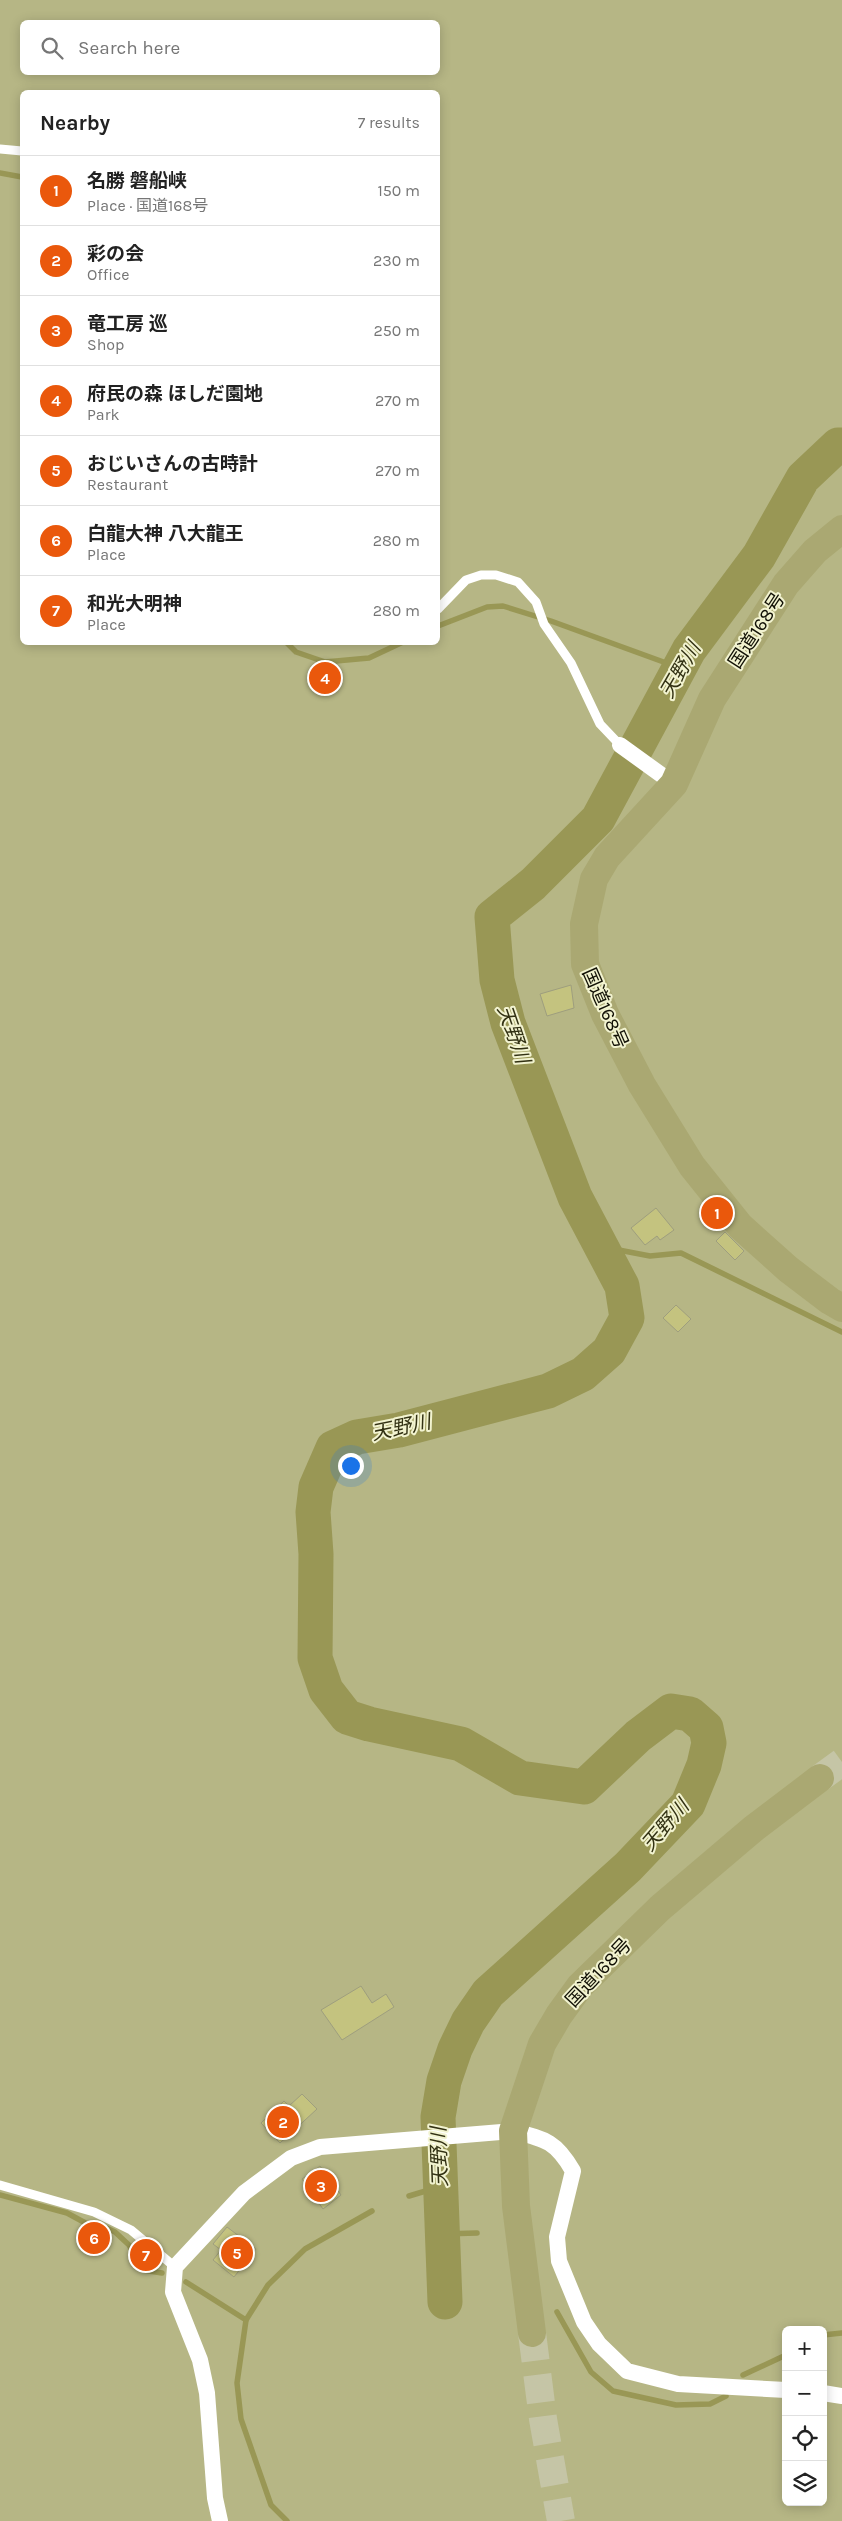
<!DOCTYPE html>
<meta charset="utf-8">
<style>
:root{--surface:#fff;--page:#f2f2f2;--text:#222;--muted:#767676;--line:#e0e0e0;--accent:#ea580c}
body{margin:0;font-family:Karla,"Noto Sans JP",sans-serif;background:var(--page);color:var(--text)}
.controls{position:absolute;right:15px;bottom:15px;display:grid;overflow:hidden;border-radius:8px;box-shadow:0 2px 12px #0003}
.controls button{width:45px;height:45px;display:grid;place-items:center;padding:0;border:0;border-bottom:1px solid var(--line);background:var(--surface);color:var(--text);font:25px sans-serif}
.you{position:absolute;left:350px;top:1465px;width:18px;height:18px;margin:-12px;border:4px solid #fff;border-radius:50%;background:#1a73e8;box-shadow:0 0 0 8px #1a73e833}
.badge{display:grid;place-items:center;width:32px;height:32px;border-radius:50%;background:var(--accent);color:#fff;font-size:16px;font-weight:700}
.pin{position:absolute;translate:-50% -50%;border:2px solid #fff;box-shadow:0 1px 5px #0006}
.list{margin:0;padding:0;list-style:none}
h2{display:flex;justify-content:space-between;align-items:center;height:65px;margin:0;padding:0 20px;font-size:21px}
h2 small{font-size:16px;font-weight:400;color:var(--muted)}
.list li{display:grid;grid-template-columns:32px 1fr auto;gap:15px;align-items:center;box-sizing:border-box;height:70px;padding:0 20px;border-top:1px solid var(--line)}
.list b{display:block;font-size:19px;white-space:nowrap}
.list p{margin:0;font-size:16px;white-space:nowrap;color:var(--muted)}
.list em{font-size:16px;font-style:normal;color:var(--muted)}
.icon{flex:none;width:28px;height:28px;fill:none;stroke:currentColor;stroke-width:2;stroke-linecap:round;stroke-linejoin:round}
.map{position:relative;flex:none;width:842px;height:2521px;overflow:hidden}
.search{position:absolute;background:var(--surface);box-shadow:0 2px 12px #0003;left:20px;top:20px;width:420px;height:55px;display:flex;align-items:center;gap:12px;box-sizing:border-box;padding:0 18px;border-radius:8px;color:var(--muted);font-size:19px}
.panel{position:absolute;background:var(--surface);box-shadow:0 2px 12px #0003;left:20px;top:90px;width:420px;height:555px;border-radius:8px}
.map>svg:first-child{display:block}
.green{fill:#b6b685;fill-rule:evenodd}
.lines{fill:none;stroke-linecap:round;stroke-linejoin:round}
.stream{stroke:#999755;stroke-width:5.5}
.river{stroke:#999755;stroke-width:35}
.building{fill:#c4c37f;stroke:#9e9e7e}
.trunk-tunnel{stroke:#c5c5a6;stroke-width:28;stroke-dasharray:28 14;stroke-linecap:butt}
.service{stroke:#fff;stroke-width:9}
.minor{stroke:#fff;stroke-width:16}
.trunk{stroke:#aaa872;stroke-width:28}
.labels{text-anchor:middle;stroke-width:4;stroke-linejoin:round;paint-order:stroke}
.street-label{font-size:19px;fill:#111005;stroke:#f2f3d0}
.water-label{font-size:20px;font-style:italic;fill:#323113;stroke:#f2f3d0}
</style>
<div class="map">
<svg width="842" height="2521" viewBox="0 0 842 2521">
<rect width="100%" height="100%" fill="#e5e5c3"/>
<path class="green" d="M0,0H842V2521H0ZM22,22H438V72H22ZM22,92H438V642H22ZM786,2330H823V2502H786Z"/>
<g class="lines">
<g class="stream">
<path d="M0,173L22,177"/>
<path d="M438,626L487,607L503,606L551,621L680,668"/>
<path d="M286,642L296,652L325,662L369,658L403,642"/>
<path d="M603,1247L650,1256L681,1253L842,1332"/>
<path d="M0,2195L67,2213L91,2226L100,2225L115,2232L129,2245L143,2270L162,2273"/>
<path d="M409,2196L439,2187"/>
<path d="M442,2234L477,2233"/>
<path d="M186,2282L246,2320"/>
<path d="M557,2312L591,2372L613,2391L676,2405L710,2404L726,2396"/>
<path d="M823,2335L842,2333"/>
<path d="M743,2375L786,2355"/>
<path d="M287,2521L271,2505L241,2419L237,2383L246,2320L268,2285L305,2249L372,2211"/>
</g>
<path class="river" d="M445,2302L438,2117L444,2081L455,2049L468,2022L488,1993L628,1867L688,1804L704,1765L709,1743L706,1728L690,1714L671,1711L638,1736L584,1787L520,1778L461,1744L369,1724L347,1717L326,1690L315,1658L316,1554L313,1512L316,1487L333,1448L357,1437L399,1430L548,1391L583,1374L609,1351L627,1318L622,1286L575,1197L508,1023L497,980L492,917L533,884L598,819L689,650L759,556L803,478L838,445H842"/>
</g>
<g class="building">
<path d="M571,985L574,1008L547,1016L540,994Z"/>
<path d="M656,1208L674,1230L660,1240L657,1236L645,1245L631,1228Z"/>
<path d="M725,1232L744,1251L735,1260L716,1241Z"/>
<path d="M676,1305L691,1319L678,1332L663,1318Z"/>
<path d="M361,1986L372,2003L386,1994L394,2007L342,2040L321,2010Z"/>
<path d="M302,2094L317,2109L280,2143L261,2123L284,2101L289,2106Z"/>
<path d="M320,2166L341,2195L323,2209L302,2179Z"/>
<path d="M227,2227L256,2249L234,2277L213,2260L221,2250L213,2244Z"/>
</g>
<g class="lines">
<g class="trunk-tunnel">
<path d="M820,1778L842,1762"/>
<path d="M532,2333L543,2419L561,2521"/>
</g>
<g class="service">
<path d="M0,149L22,151"/>
<path d="M438,609L466,580L481,575H496L518,582L536,602L544,624L571,663L600,724L620,745"/>
<path d="M0,2185L94,2212L131,2230L175,2267"/>
</g>
<g class="minor">
<path d="M620,745L674,784"/>
<path d="M823,2393L842,2396"/>
<path d="M220,2521L215,2498L207,2393L200,2360L173,2292L175,2267L244,2193L291,2158L320,2147L513,2131C545,2139 556,2141 573,2171L557,2237L559,2261L584,2322L599,2344L627,2371L678,2384L786,2390"/>
</g>
<g class="trunk">
<path d="M842,529L815,551L786,584L712,699L674,784L607,857L594,879L584,924L585,964L605,1014L642,1085L692,1166L740,1226L788,1269L830,1301L842,1308"/>
<path d="M532,2333L516,2206L513,2131L542,2044L559,2015L580,1986L660,1908L753,1829L820,1778"/>
</g>
</g>
<g class="labels">
<g class="street-label">
<text transform="translate(756 630) rotate(-57)" y="7">国道168号</text>
<text transform="translate(606 1008) rotate(66)" y="7">国道168号</text>
<text transform="translate(598 1972) rotate(-47)" y="7">国道168号</text>
</g>
<g class="water-label">
<text transform="translate(680 670) rotate(-60)" y="7">天野川</text>
<text transform="translate(514 1034) rotate(71)" y="7">天野川</text>
<text transform="translate(401 1427) rotate(-12)" y="7">天野川</text>
<text transform="translate(665 1825) rotate(-49)" y="7">天野川</text>
<text transform="translate(439 2157) rotate(-92)" y="7">天野川</text>
</g>
</g>
</svg>
<div class="controls">
<button>+</button>
<button>−</button>
<button><svg class="icon" aria-label="locate" viewBox="0 0 24 24"><circle cx="12" cy="12" r="6"/><path d="M12 2v4M12 18v4M2 12h4M18 12h4"/></svg></button>
<button><svg class="icon" aria-label="layers" viewBox="0 0 24 24"><path d="M12 4l9 5-9 5-9-5zM3 14l9 5 9-5"/></svg></button>
</div>
<div class="you"></div>
<div class="pin badge" style="left:717px;top:1213px">1</div>
<div class="pin badge" style="left:283px;top:2122px">2</div>
<div class="pin badge" style="left:321px;top:2186px">3</div>
<div class="pin badge" style="left:325px;top:678px">4</div>
<div class="pin badge" style="left:237px;top:2253px">5</div>
<div class="pin badge" style="left:94px;top:2238px">6</div>
<div class="pin badge" style="left:146px;top:2255px">7</div>
<div class="search"><svg class="icon" aria-label="search" viewBox="0 0 24 24"><circle cx="10" cy="10" r="6"/><path d="M15 15l6 6"/></svg>Search here</div>
<section class="panel">
<h2>Nearby<small>7 results</small></h2>
<ul class="list">
<li><span class="badge">1</span><div><b>名勝 磐船峡</b><p>Place · 国道168号</p></div><em>150 m</em></li>
<li><span class="badge">2</span><div><b>彩の会</b><p>Office</p></div><em>230 m</em></li>
<li><span class="badge">3</span><div><b>竜工房 巡</b><p>Shop</p></div><em>250 m</em></li>
<li><span class="badge">4</span><div><b>府民の森 ほしだ園地</b><p>Park</p></div><em>270 m</em></li>
<li><span class="badge">5</span><div><b>おじいさんの古時計</b><p>Restaurant</p></div><em>270 m</em></li>
<li><span class="badge">6</span><div><b>白龍大神 八大龍王</b><p>Place</p></div><em>280 m</em></li>
<li><span class="badge">7</span><div><b>和光大明神</b><p>Place</p></div><em>280 m</em></li>
</ul>
</section>
</div>
